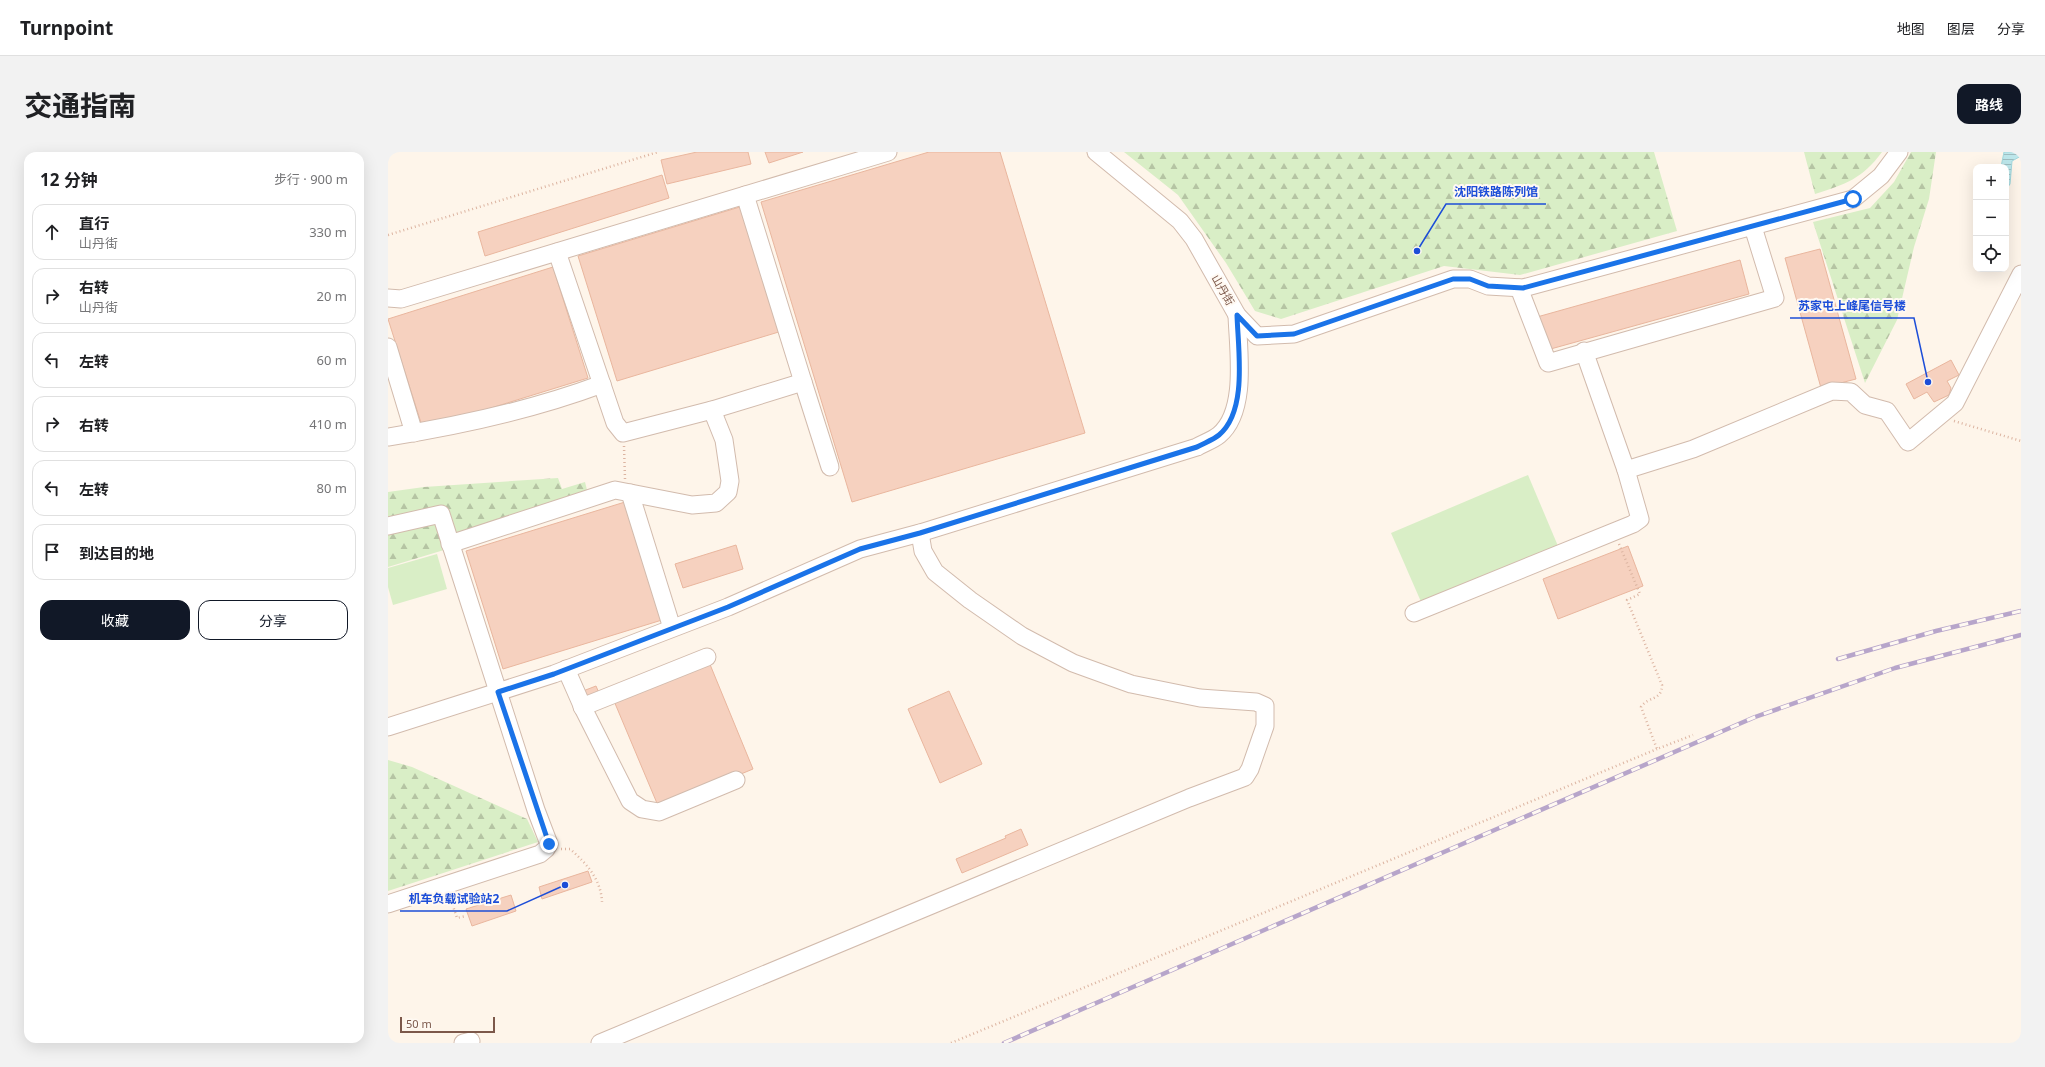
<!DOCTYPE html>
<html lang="zh">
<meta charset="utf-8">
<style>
:root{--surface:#fff;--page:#f2f2f2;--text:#202124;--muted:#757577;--line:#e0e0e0;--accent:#111827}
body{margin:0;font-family:"Noto Sans","Noto Sans SC",sans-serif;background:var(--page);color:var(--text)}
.controls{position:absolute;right:12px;top:12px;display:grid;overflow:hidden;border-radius:8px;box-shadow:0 4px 16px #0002}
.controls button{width:36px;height:36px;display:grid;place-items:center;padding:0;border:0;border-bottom:1px solid var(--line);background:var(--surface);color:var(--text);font:20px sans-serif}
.scale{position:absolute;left:12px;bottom:10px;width:95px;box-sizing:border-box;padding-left:4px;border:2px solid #7c584a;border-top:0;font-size:11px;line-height:14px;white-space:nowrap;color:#7c584a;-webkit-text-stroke:3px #fff9f2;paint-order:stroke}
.stop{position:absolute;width:12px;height:12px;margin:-9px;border:3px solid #1a73e8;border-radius:50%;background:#fff}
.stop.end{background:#1a73e8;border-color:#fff;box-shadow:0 1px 4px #0008}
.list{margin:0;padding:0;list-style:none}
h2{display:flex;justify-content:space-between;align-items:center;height:52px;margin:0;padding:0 16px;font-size:17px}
h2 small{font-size:13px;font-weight:400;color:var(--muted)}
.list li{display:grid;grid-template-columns:26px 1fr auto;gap:12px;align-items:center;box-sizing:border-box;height:56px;margin:0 8px 8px;padding:0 8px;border:1px solid var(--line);border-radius:12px}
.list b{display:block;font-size:15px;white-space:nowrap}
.list p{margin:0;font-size:13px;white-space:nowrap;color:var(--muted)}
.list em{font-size:13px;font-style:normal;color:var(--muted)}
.actions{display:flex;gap:8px;padding:12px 16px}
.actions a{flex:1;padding:9px 0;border:1px solid var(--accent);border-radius:12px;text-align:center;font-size:14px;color:var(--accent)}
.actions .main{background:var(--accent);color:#fff}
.icon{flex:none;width:22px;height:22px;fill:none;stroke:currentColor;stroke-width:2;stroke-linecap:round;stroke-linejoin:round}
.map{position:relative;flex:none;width:1633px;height:891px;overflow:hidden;border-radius:12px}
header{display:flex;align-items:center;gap:24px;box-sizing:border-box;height:56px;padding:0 20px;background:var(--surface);border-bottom:1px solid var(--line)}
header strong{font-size:19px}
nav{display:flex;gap:22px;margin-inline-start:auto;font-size:14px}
.intro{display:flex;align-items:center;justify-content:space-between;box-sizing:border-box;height:96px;padding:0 24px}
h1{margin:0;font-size:28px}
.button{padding:10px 18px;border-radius:12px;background:var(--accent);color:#fff;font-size:14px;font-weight:700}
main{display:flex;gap:24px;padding:0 24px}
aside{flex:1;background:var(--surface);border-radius:12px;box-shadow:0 4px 16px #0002}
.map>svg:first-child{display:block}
.forest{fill:url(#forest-firs)}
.pitch{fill:#d9eec6}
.water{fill:url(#water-rules);stroke:#a1d7dd}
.building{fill:#f6d1bf;stroke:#e9b69e}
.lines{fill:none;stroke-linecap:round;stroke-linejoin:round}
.minor-casing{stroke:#d2bbad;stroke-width:19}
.path{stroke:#dcb4a1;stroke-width:2.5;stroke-dasharray:1 3;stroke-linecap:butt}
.minor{stroke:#fff;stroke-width:17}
.rail-casing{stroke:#b7a5ca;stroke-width:4.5}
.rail{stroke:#fff9f2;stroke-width:3;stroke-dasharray:9;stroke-linecap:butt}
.route{stroke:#1a73e8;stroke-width:5}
.labels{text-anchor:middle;stroke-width:4;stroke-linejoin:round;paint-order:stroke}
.street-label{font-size:11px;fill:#7c584a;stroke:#fff9f2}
.leader{fill:none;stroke:#1d4ed8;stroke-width:1.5}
.callout-dot{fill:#1d4ed8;stroke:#fff9f2;stroke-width:1.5}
.callout-label{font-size:12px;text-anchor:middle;font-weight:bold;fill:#1d4ed8;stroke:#fff9f2;stroke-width:4;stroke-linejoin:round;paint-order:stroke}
</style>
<header>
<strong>Turnpoint</strong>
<nav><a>地图</a><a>图层</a><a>分享</a></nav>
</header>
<div class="intro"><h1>交通指南</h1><a class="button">路线</a></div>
<main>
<aside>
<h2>12 分钟<small>步行 · 900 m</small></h2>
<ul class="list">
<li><svg class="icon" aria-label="ahead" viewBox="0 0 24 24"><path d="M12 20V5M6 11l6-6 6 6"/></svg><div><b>直行</b><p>山丹街</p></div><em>330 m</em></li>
<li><svg class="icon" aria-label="right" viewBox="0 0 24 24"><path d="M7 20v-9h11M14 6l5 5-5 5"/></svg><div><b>右转</b><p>山丹街</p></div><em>20 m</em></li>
<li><svg class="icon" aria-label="left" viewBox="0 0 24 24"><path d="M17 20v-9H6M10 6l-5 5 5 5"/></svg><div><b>左转</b></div><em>60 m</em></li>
<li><svg class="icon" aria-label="right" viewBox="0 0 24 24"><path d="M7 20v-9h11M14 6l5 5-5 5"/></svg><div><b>右转</b></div><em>410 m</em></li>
<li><svg class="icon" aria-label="left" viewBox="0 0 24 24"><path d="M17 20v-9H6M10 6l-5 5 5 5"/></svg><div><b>左转</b></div><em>80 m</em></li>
<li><svg class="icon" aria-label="arrive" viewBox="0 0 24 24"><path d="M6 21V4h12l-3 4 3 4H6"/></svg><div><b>到达目的地</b></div></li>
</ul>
<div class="actions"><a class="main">收藏</a><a>分享</a></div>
</aside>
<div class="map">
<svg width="1633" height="891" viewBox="0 0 1633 891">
<defs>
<pattern id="forest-firs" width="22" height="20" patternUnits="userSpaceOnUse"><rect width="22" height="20" fill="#d9eec6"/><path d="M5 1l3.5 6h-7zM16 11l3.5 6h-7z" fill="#b5c4a3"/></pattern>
<pattern id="water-rules" width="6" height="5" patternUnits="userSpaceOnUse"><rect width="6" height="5" fill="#bce6ea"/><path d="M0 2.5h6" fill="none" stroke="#9ebdc0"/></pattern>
</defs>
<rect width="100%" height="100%" fill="#fef5ea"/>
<g class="forest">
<path d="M736,0H1266L1289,79L1132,123L1056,114L893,167L867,159L838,111L790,43Z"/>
<path d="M1416,0H1494C1474,27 1458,32 1427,42Z"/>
<path d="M1523,0H1548L1541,47L1526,95L1509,168L1477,231L1425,70L1482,56L1506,30Z"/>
<path d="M170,326L174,337L197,330L199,338L52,386L56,398L0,415V340L36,335Z"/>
<path d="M0,608L24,615L139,667L150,690L0,739Z"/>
</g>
<g class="pitch">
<path d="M1140,323L1170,394L1034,452L1003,381Z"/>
<path d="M49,402L59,437L5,453L0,435V416Z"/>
</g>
<path class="water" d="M1616,0H1633V4L1624,9L1622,32L1618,38V15H1613Z"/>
<g class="building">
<path d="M309,0H360L363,12L279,32L273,8Z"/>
<path d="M377,0H415L381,11Z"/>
<path d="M541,0H612L697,281L464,350L373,50Z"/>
<path d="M274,23L281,46L97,104L90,80Z"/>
<path d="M355,54L394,179L229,229L190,104Z"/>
<path d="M1432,97L1468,227L1433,236L1397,106Z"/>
<path d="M1352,108L1361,142L1159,198L1149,165Z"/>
<path d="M165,115L200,226L35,277L0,167Z"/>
<path d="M1563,208L1571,223L1559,229L1563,236L1561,243L1546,250L1539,240L1526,247L1518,232Z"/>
<path d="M237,350L274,468L115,517L78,399Z"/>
<path d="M348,393L355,417L295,436L287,412Z"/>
<path d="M1240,394L1255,434L1170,467L1155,427Z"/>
<path d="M321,510L365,617L271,656L226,549Z"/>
<path d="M208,534L211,541L198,547L195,539Z"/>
<path d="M561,539L594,612L552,631L520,557Z"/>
<path d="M633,677L640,693L574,721L568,707L618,686L617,684Z"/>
<path d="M200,719L204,730L154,747L151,735Z"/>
<path d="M123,743L128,759L84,774L78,757Z"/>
</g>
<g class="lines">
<g class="minor-casing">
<g id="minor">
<path d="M708,0L792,69L806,87L849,163L869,184L906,182L1065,127H1082L1100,134L1135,136L1465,47L1493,24L1511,0"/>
<path d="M169,100L227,271L235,281L324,258L415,230L357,43"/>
<path d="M1131,136L1160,211L1387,146L1365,75"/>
<path d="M0,146L13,147L500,0"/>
<path d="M0,195L26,281"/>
<path d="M1196,199L1238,318L1305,297L1444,239L1463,240L1477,253L1499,259L1520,290L1567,251L1633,122"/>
<path d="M415,230L442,315"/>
<path d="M0,285C70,274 147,257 214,232"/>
<path d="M242,341L284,476"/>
<path d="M0,374L53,362L148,658L161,692L158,697L152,702L0,752"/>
<path d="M62,392L227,338L304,353L328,351L340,340L342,329L336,288L324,258"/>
<path d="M1026,461L1245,372L1252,367L1238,318"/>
<path d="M178,517L196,558L242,649L254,657L271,660L348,628"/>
<path d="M194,555L319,505"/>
<path d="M0,575L166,522L340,455L472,397L532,381L809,295C816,291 825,288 831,283C860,259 850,197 849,163"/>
<path d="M75,891L83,889"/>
<path d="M212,891L801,646L857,625L862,617L877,574V554L868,550L812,546L743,532L685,511L634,484L582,448L547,420L535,399L532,381"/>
</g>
</g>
<g class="path">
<path d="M0,83L270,0"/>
<path d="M1566,269L1633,289"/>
<path d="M236,294L237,327"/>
<path d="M1231,392L1252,442L1239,448L1274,533C1274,549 1260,544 1253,555L1269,597L1305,583"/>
<path d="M173,697H182C198,711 213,727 214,750"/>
<path d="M62,745L69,766L78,764"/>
<path d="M563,891L1269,597"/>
</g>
<use href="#minor" class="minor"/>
<g class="rail-casing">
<g id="rail">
<path d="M1450,507L1548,479L1633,459"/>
<path d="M616,891L1367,565L1507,516L1633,483"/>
</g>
</g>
<use href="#rail" class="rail"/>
</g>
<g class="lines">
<path class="route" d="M161,692L110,540L166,522L340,455L472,397L532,381L809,295C816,291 825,288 831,283C860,259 850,197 849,163L869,184L906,182L1065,127H1082L1100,134L1135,136L1465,47"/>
</g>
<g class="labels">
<g class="street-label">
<text transform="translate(835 138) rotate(60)" y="4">山丹街</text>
</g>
</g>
<path class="leader" d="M1029 99L1058 52H1158M1540 230L1526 166H1402M177 733L119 759H12"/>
<g class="callout-dot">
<circle cx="1029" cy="99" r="4"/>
<circle cx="1540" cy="230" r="4"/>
<circle cx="177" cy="733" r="4"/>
</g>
<g class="callout-label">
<text x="1108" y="44">沈阳铁路陈列馆</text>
<text x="1464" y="158">苏家屯上峰尾信号楼</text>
<text x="66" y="751">机车负载试验站2</text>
</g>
</svg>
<div class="controls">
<button>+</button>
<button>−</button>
<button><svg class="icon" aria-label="locate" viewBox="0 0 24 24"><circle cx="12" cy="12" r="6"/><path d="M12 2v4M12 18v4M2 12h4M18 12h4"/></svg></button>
</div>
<div class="scale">50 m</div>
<div class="stop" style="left:1465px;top:47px"></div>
<div class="stop end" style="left:161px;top:692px"></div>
</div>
</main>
